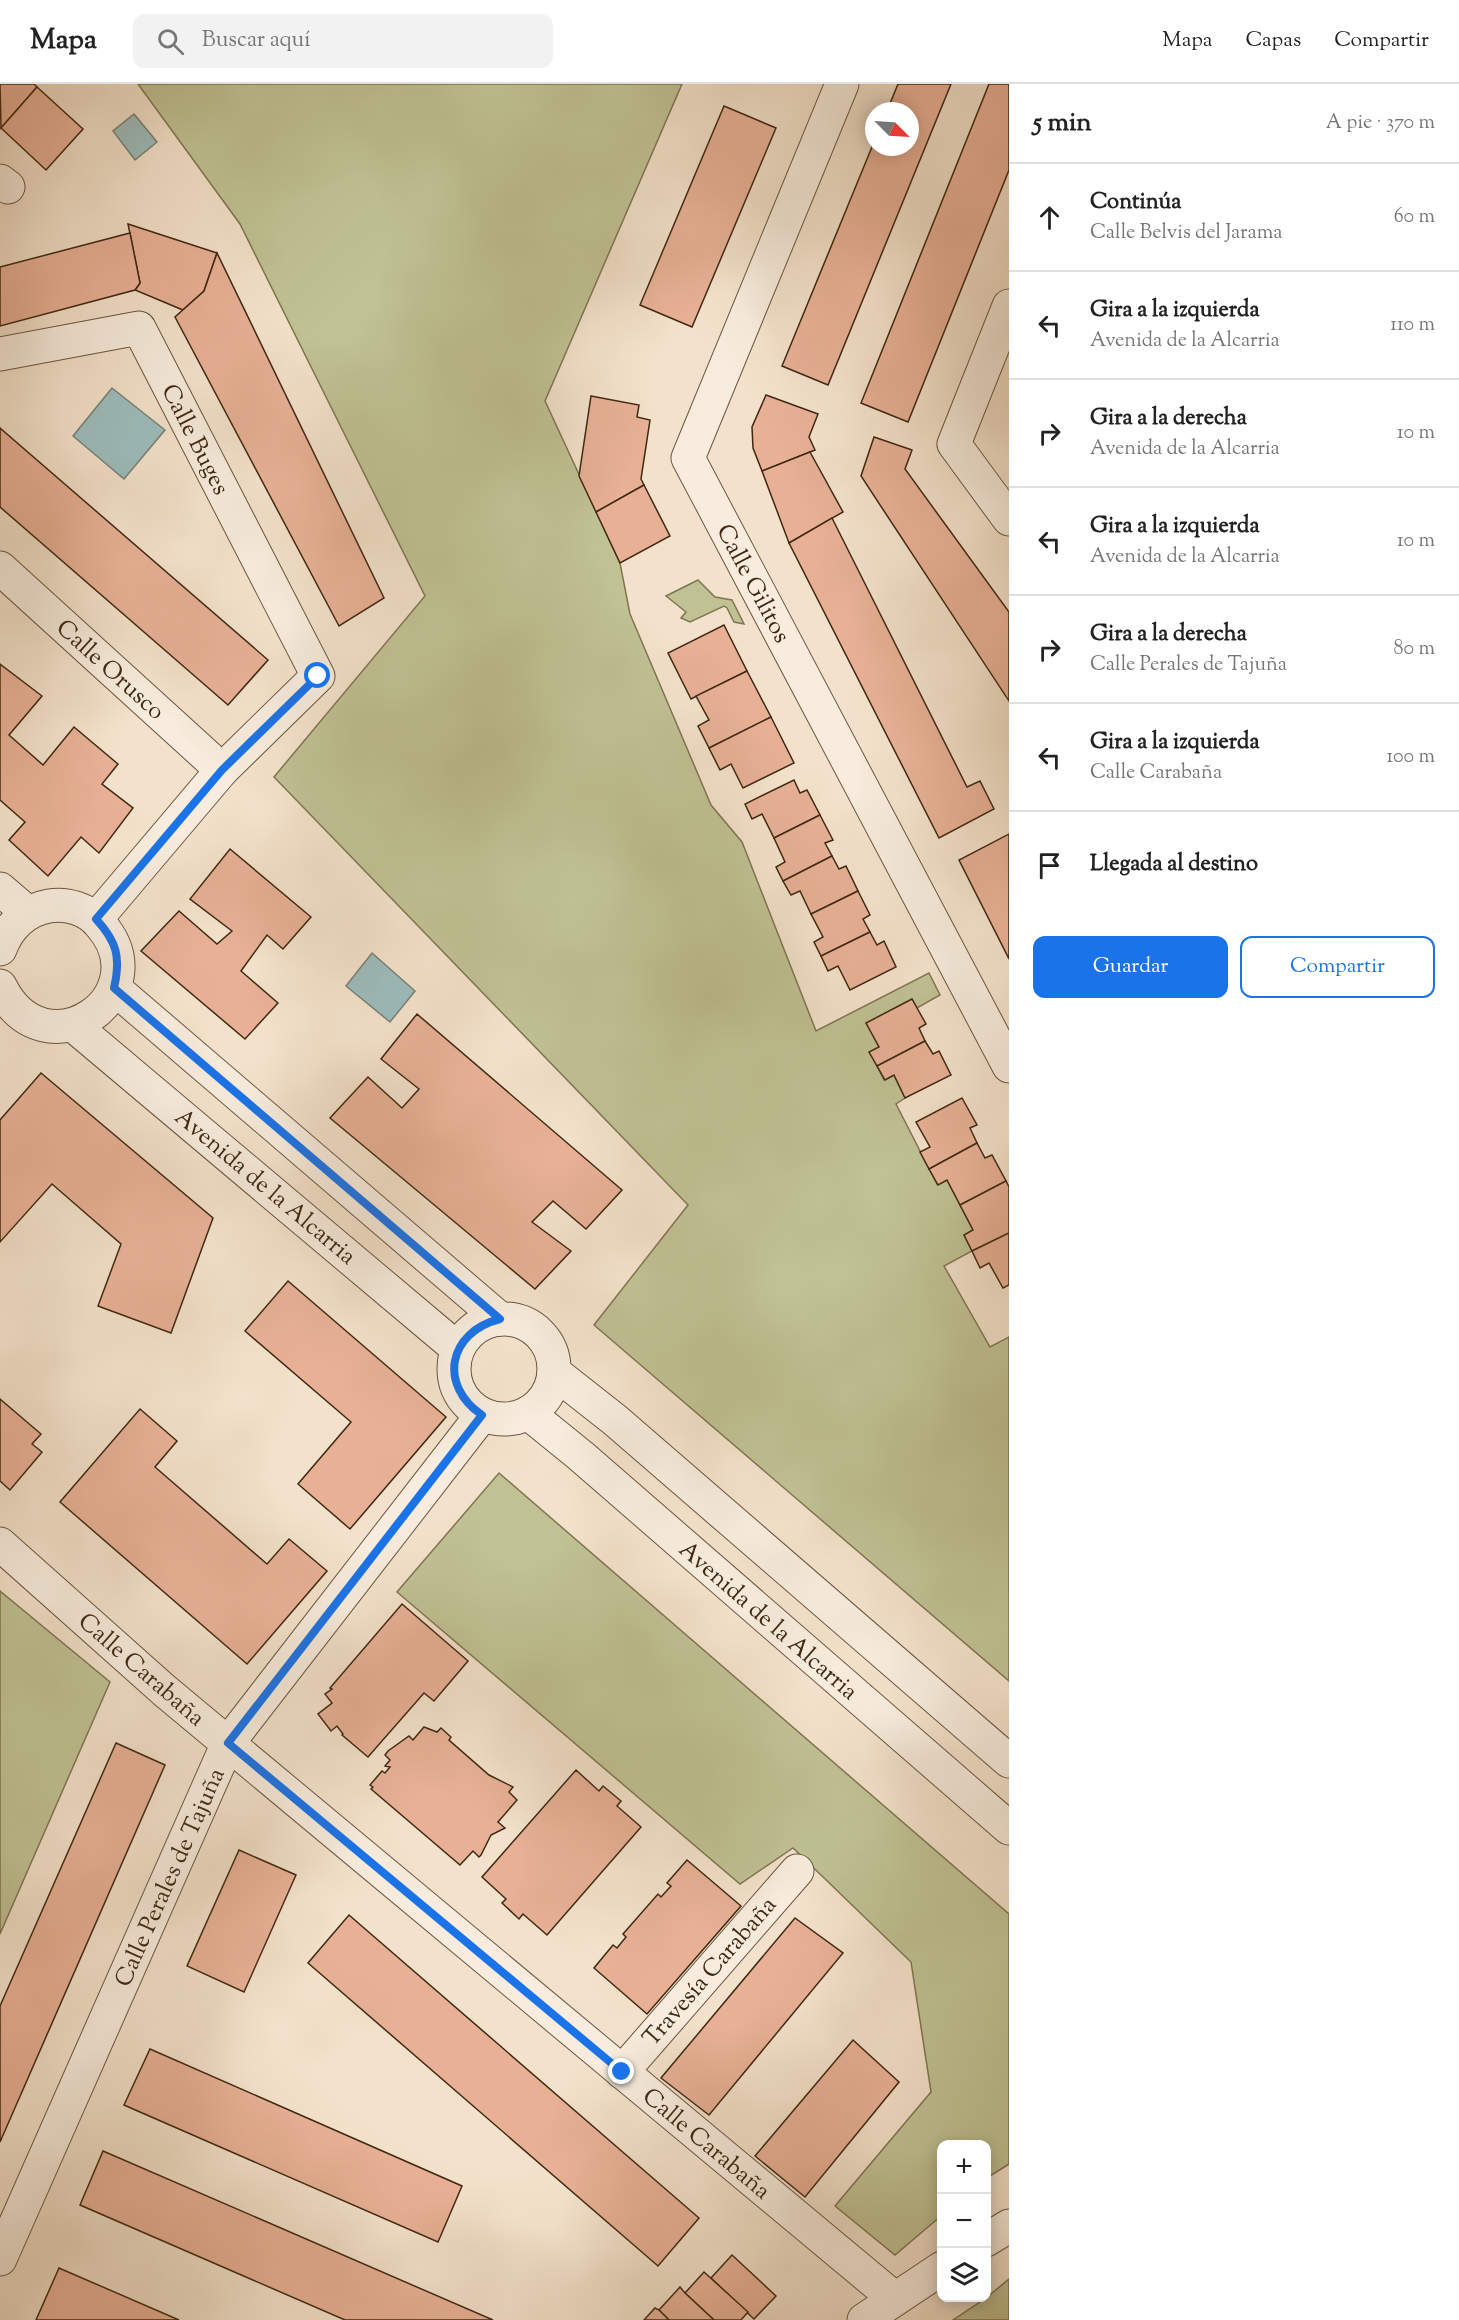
<!DOCTYPE html>
<html lang="es">
<meta charset="utf-8">
<style>
:root{--surface:#fff;--page:#f2f2f2;--text:#222;--muted:#767676;--line:#e0e0e0;--accent:#1a73e8}
body{margin:0;font-family:"Sorts Mill Goudy",serif;background:var(--page);color:var(--text)}
.controls{position:absolute;right:18px;bottom:18px;display:grid;overflow:hidden;border-radius:12px;box-shadow:0 3px 15px #0003}
.controls button{width:54px;height:54px;display:grid;place-items:center;padding:0;border:0;border-bottom:2px solid var(--line);background:var(--surface);color:var(--text);font:30px sans-serif}
.compass{position:absolute;left:865px;top:18px;width:54px;height:54px;border-radius:50%;background:var(--surface);box-shadow:0 3px 15px #0003;rotate:114deg}
.stop{position:absolute;width:18px;height:18px;margin:-14px;border:4px solid #1a73e8;border-radius:50%;background:#fff}
.stop.end{background:#1a73e8;border-color:#fff;box-shadow:0 2px 6px #0008}
.list{margin:0;padding:0;list-style:none}
h2{display:flex;justify-content:space-between;align-items:center;height:78px;margin:0;padding:0 24px;font-size:26px}
h2 small{font-size:20px;font-weight:400;color:var(--muted)}
.list li{display:grid;grid-template-columns:39px 1fr auto;gap:18px;align-items:center;box-sizing:border-box;height:108px;padding:0 24px;border-top:2px solid var(--line)}
.list b{display:block;font-size:22px;white-space:nowrap}
.list p{margin:0;font-size:20px;white-space:nowrap;color:var(--muted)}
.list em{font-size:20px;font-style:normal;color:var(--muted)}
.actions{display:flex;gap:12px;padding:18px 24px}
.actions a{flex:1;padding:14px 0;border:2px solid var(--accent);border-radius:12px;text-align:center;font-size:21px;color:var(--accent)}
.actions .main{background:var(--accent);color:#fff}
.icon{flex:none;width:33px;height:33px;fill:none;stroke:currentColor;stroke-width:2;stroke-linecap:round;stroke-linejoin:round}
.map{position:relative;flex:none;width:1009px;height:2236px;overflow:hidden}
header{display:flex;align-items:center;gap:36px;box-sizing:border-box;height:84px;padding:0 30px;background:var(--surface);border-bottom:2px solid var(--line)}
header strong{font-size:28px}
nav{display:flex;gap:33px;margin-inline-start:auto;font-size:21px}
.search{width:420px;height:54px;background:var(--page);display:flex;align-items:center;gap:15px;box-sizing:border-box;padding:0 21px;border-radius:12px;color:var(--muted);font-size:22px}
main{display:flex}
aside{flex:1;background:var(--surface)}
.map>svg:first-child{display:block}
.green{fill:#c0c294;stroke:#807553;stroke-width:1.5}
.water{fill:#9dbdbd;stroke:#778179;stroke-width:1.5}
.building{fill:#e8b196;stroke:#3f2812;stroke-width:1.5}
.lines{fill:none;stroke-linecap:round;stroke-linejoin:round}
.minor-casing{stroke:#6c5640;stroke-width:35}
.minor{stroke:#f7ecdd;stroke-width:33}
.route{stroke:#1a73e8;stroke-width:8}
.labels{text-anchor:middle;stroke-width:4.5;stroke-linejoin:round;paint-order:stroke}
.street-label{font-size:24px;fill:#3f2812;stroke:#f7ecdd}
</style>
<header>
<strong>Mapa</strong>
<div class="search"><svg class="icon" aria-label="search" viewBox="0 0 24 24"><circle cx="10" cy="10" r="6"/><path d="M15 15l6 6"/></svg>Buscar aquí</div>
<nav><a>Mapa</a><a>Capas</a><a>Compartir</a></nav>
</header>
<main>
<div class="map">
<svg width="1009" height="2236" viewBox="0 0 1009 2236">
<rect width="100%" height="100%" fill="#f3e2cb"/>
<filter id="stains"><feTurbulence type="fractalNoise" baseFrequency=".00333" numOctaves="4"/><feColorMatrix values="0 0 0 0 .2 0 0 0 0 .09 0 0 0 0 .02 0 0 0 .5 -.17"/></filter>
<radialGradient id="worn" r=".72"><stop offset=".6" stop-color="#630" stop-opacity="0"/><stop offset="1" stop-color="#630" stop-opacity=".3"/></radialGradient>
<g class="green">
<path d="M138,0H682L545,317L620,479L630,530L711,721L742,758L816,947L929,889L940,911L917,924L912,915L867,939L879,963L870,968L884,996L894,991L905,1014L896,1020L937,1100L947,1096L973,1146L964,1151L972,1167L944,1182L990,1263L1009,1253V1597L594,1241L688,1121L274,693L425,512L240,140Z"/>
<path d="M698,496L715,513L732,516L744,540L734,538L727,524L724,522L690,538L681,534L686,528L666,512Z"/>
<path d="M499,1389L1009,1830V2080L987,2094L986,2060H942L941,2132L895,2171L835,2122L931,2008L911,1878L793,1764L740,1800L397,1508Z"/>
<path d="M0,1507L110,1598L0,1850Z"/>
<path d="M1009,2195V2236H953L986,2214Z"/>
</g>
<g class="water">
<path d="M134,30L157,58L135,76L113,47Z"/>
<path d="M112,304L165,346L124,395L73,352Z"/>
<path d="M372,869L415,907L390,938L346,902Z"/>
</g>
<g class="building">
<path d="M0,0H34L37,3L1,44Z"/>
<path d="M898,0H951L828,301L782,282L874,58V63H910V27H887Z"/>
<path d="M989,0H1009V86L908,338L861,319Z"/>
<path d="M37,3L83,45L46,86L1,44Z"/>
<path d="M724,22L776,44L692,243L640,221Z"/>
<path d="M128,140L217,169L204,207L183,226L135,206L140,199Z"/>
<path d="M130,149L140,199L135,206L0,242V183Z"/>
<path d="M217,169L384,514L339,542L175,233L204,207Z"/>
<path d="M766,311L818,330L809,353L815,366L762,387L753,364L752,343Z"/>
<path d="M591,312L639,321L637,333L650,336L641,395L644,401L596,428L579,392Z"/>
<path d="M0,344L268,576L228,621L0,423Z"/>
<path d="M874,353L912,366L905,385L1009,528V617L861,392Z"/>
<path d="M810,368L843,428L789,459L762,387Z"/>
<path d="M644,401L670,452L620,479L596,428Z"/>
<path d="M832,434L967,703L980,697L994,725L939,754L789,459Z"/>
<path d="M724,541L747,587L691,615L668,569Z"/>
<path d="M0,580L42,612L9,651L43,681L74,643L118,680L102,700L133,724L99,769L81,753L48,792L9,756L25,738L0,716Z"/>
<path d="M747,587L771,633L709,664L698,642L709,636L696,612Z"/>
<path d="M771,633L794,679L743,704L731,680L720,686L709,664Z"/>
<path d="M794,696L800,709L807,706L820,731L774,754L762,730L752,735L745,720Z"/>
<path d="M820,731L833,756L825,759L832,772L783,797L776,783L785,778L774,754Z"/>
<path d="M1009,750V875L959,776Z"/>
<path d="M230,765L311,833L283,865L267,851L241,887L278,919L245,955L141,867L179,827L217,860L232,847L190,815Z"/>
<path d="M832,772L839,785L846,782L858,807L811,830L800,807L791,811L783,797Z"/>
<path d="M858,807L870,831L863,835L870,848L821,872L814,858L823,853L811,830Z"/>
<path d="M870,848L877,861L884,857L896,883L850,906L838,882L828,887L821,872Z"/>
<path d="M912,915L926,940L919,944L925,957L877,982L869,968L879,963L866,939Z"/>
<path d="M417,930L622,1106L586,1145L553,1117L532,1138L571,1167L535,1205L330,1034L368,993L402,1024L419,1005L381,975Z"/>
<path d="M925,957L933,970L939,967L951,991L905,1014L894,991L885,996L877,982Z"/>
<path d="M41,989L213,1134L171,1249L98,1222L121,1160L52,1100L0,1158V1036Z"/>
<path d="M962,1014L977,1041L970,1044L977,1059L929,1085L920,1068L930,1063L916,1038Z"/>
<path d="M977,1059L985,1074L992,1071L1006,1097L960,1121L947,1096L938,1101L929,1085Z"/>
<path d="M1006,1097L1009,1103V1149L972,1167L964,1151L973,1146L960,1121Z"/>
<path d="M1009,1149V1201L1003,1204L989,1179L980,1184L972,1167Z"/>
<path d="M288,1197L446,1333L350,1445L298,1400L351,1338L245,1247Z"/>
<path d="M0,1315L41,1350L32,1360L42,1368L10,1406L0,1397Z"/>
<path d="M140,1325L177,1357L155,1383L267,1480L289,1455L327,1487L247,1580L60,1418Z"/>
<path d="M402,1520L468,1577L434,1617L424,1609L368,1673L342,1651L343,1650L337,1642L331,1647L318,1630L332,1619L325,1610L332,1605L330,1604Z"/>
<path d="M424,1643L437,1648L441,1644L451,1653L449,1656L489,1691L513,1703L509,1708L517,1716L498,1738L505,1744L491,1751L481,1771L479,1773L473,1767L460,1781L371,1705L373,1703L370,1701L382,1687L385,1689L390,1683L385,1682L390,1676L385,1671L388,1667L409,1652L413,1656Z"/>
<path d="M116,1659L165,1681L0,2058V1922Z"/>
<path d="M576,1686L599,1707L603,1702L621,1717L617,1722L641,1743L547,1851L523,1830L519,1835L502,1819L506,1815L482,1793Z"/>
<path d="M239,1766L296,1791L244,1908L187,1882Z"/>
<path d="M687,1776L741,1822L647,1930L594,1884L613,1861L617,1864L626,1853L623,1850L658,1810L661,1813L671,1802L667,1799Z"/>
<path d="M349,1831L699,2134L658,2182L308,1879Z"/>
<path d="M795,1834L843,1869L709,2031L661,1994Z"/>
<path d="M853,1956L899,1998L805,2113L755,2072Z"/>
<path d="M150,1965L462,2102L438,2158L124,2021Z"/>
<path d="M103,2067L493,2236H345L80,2121Z"/>
<path d="M732,2171L776,2212L754,2235L711,2194Z"/>
<path d="M59,2184L179,2236H36Z"/>
<path d="M704,2188L748,2228L741,2236H714L685,2209Z"/>
<path d="M680,2203L685,2209L714,2236H669L659,2226Z"/>
<path d="M655,2224L659,2226L669,2236H644Z"/>
</g>
<g class="lines">
<g class="minor-casing">
<g id="minor">
<path d="M842,0L688,374L1009,982"/>
<path d="M0,97L8,103"/>
<path d="M1009,222L954,360L1009,435"/>
<path d="M0,270L139,244L318,592L222,686L96,835"/>
<path d="M0,484L222,686"/>
<path d="M0,805L28,829"/>
<path d="M0,865C8,843 25,826 49,822C67,819 87,825 99,839C164,910 45,994 0,902"/>
<path d="M114,904L500,1235"/>
<path d="M73,941L458,1265"/>
<circle cx="504" cy="1285" r="50"/>
<path d="M554,1288L615,1336L1009,1677"/>
<path d="M528,1329L581,1372L1009,1744"/>
<path d="M0,1460L165,1607L894,2214"/>
<path d="M622,1988L797,1787"/>
<path d="M986,2156L1009,2142"/>
<path d="M0,2175L228,1659L482,1331"/>
<path d="M864,2236L942,2184"/>
</g>
</g>
<use href="#minor" class="minor"/>
</g>
<g class="lines">
<path class="route" d="M318,592L222,686L96,835C117,858 121,873 114,904L500,1235C448,1248 438,1301 482,1331L228,1659L622,1988"/>
</g>
<g class="labels">
<g class="street-label">
<text transform="translate(196 355) rotate(63)" y="8">Calle Buges</text>
<text transform="translate(754 499) rotate(62)" y="8">Calle Gilitos</text>
<text transform="translate(111 585) rotate(42)" y="8">Calle Orusco</text>
<text transform="translate(266 1102) rotate(40)" y="8">Avenida de la Alcarria</text>
<text transform="translate(769 1536) rotate(41)" y="8">Avenida de la Alcarria</text>
<text transform="translate(142 1585) rotate(41)" y="8">Calle Carabaña</text>
<text transform="translate(169 1793) rotate(-66)" y="8">Calle Perales de Tajuña</text>
<text transform="translate(709 1887) rotate(-49)" y="8">Travesía Carabaña</text>
<text transform="translate(707 2059) rotate(40)" y="8">Calle Carabaña</text>
</g>
</g>
<rect width="100%" height="100%" filter="url(#stains)"/>
<rect width="100%" height="100%" fill="url(#worn)"/>
</svg>
<div class="controls">
<button>+</button>
<button>−</button>
<button><svg class="icon" aria-label="layers" viewBox="0 0 24 24"><path d="M12 4l9 5-9 5-9-5zM3 14l9 5 9-5"/></svg></button>
</div>
<svg class="compass" viewBox="-18 -18 36 36"><path d="M0-13l5 13h-10z" fill="#e53935"/><path d="M0 13l5-13h-10z" fill="#767676"/></svg>
<div class="stop" style="left:318px;top:592px"></div>
<div class="stop end" style="left:622px;top:1988px"></div>
</div>
<aside>
<h2>5 min<small>A pie · 370 m</small></h2>
<ul class="list">
<li><svg class="icon" aria-label="ahead" viewBox="0 0 24 24"><path d="M12 20V5M6 11l6-6 6 6"/></svg><div><b>Continúa</b><p>Calle Belvis del Jarama</p></div><em>60 m</em></li>
<li><svg class="icon" aria-label="left" viewBox="0 0 24 24"><path d="M17 20v-9H6M10 6l-5 5 5 5"/></svg><div><b>Gira a la izquierda</b><p>Avenida de la Alcarria</p></div><em>110 m</em></li>
<li><svg class="icon" aria-label="right" viewBox="0 0 24 24"><path d="M7 20v-9h11M14 6l5 5-5 5"/></svg><div><b>Gira a la derecha</b><p>Avenida de la Alcarria</p></div><em>10 m</em></li>
<li><svg class="icon" aria-label="left" viewBox="0 0 24 24"><path d="M17 20v-9H6M10 6l-5 5 5 5"/></svg><div><b>Gira a la izquierda</b><p>Avenida de la Alcarria</p></div><em>10 m</em></li>
<li><svg class="icon" aria-label="right" viewBox="0 0 24 24"><path d="M7 20v-9h11M14 6l5 5-5 5"/></svg><div><b>Gira a la derecha</b><p>Calle Perales de Tajuña</p></div><em>80 m</em></li>
<li><svg class="icon" aria-label="left" viewBox="0 0 24 24"><path d="M17 20v-9H6M10 6l-5 5 5 5"/></svg><div><b>Gira a la izquierda</b><p>Calle Carabaña</p></div><em>100 m</em></li>
<li><svg class="icon" aria-label="arrive" viewBox="0 0 24 24"><path d="M6 21V4h12l-3 4 3 4H6"/></svg><div><b>Llegada al destino</b></div></li>
</ul>
<div class="actions"><a class="main">Guardar</a><a>Compartir</a></div>
</aside>
</main>
